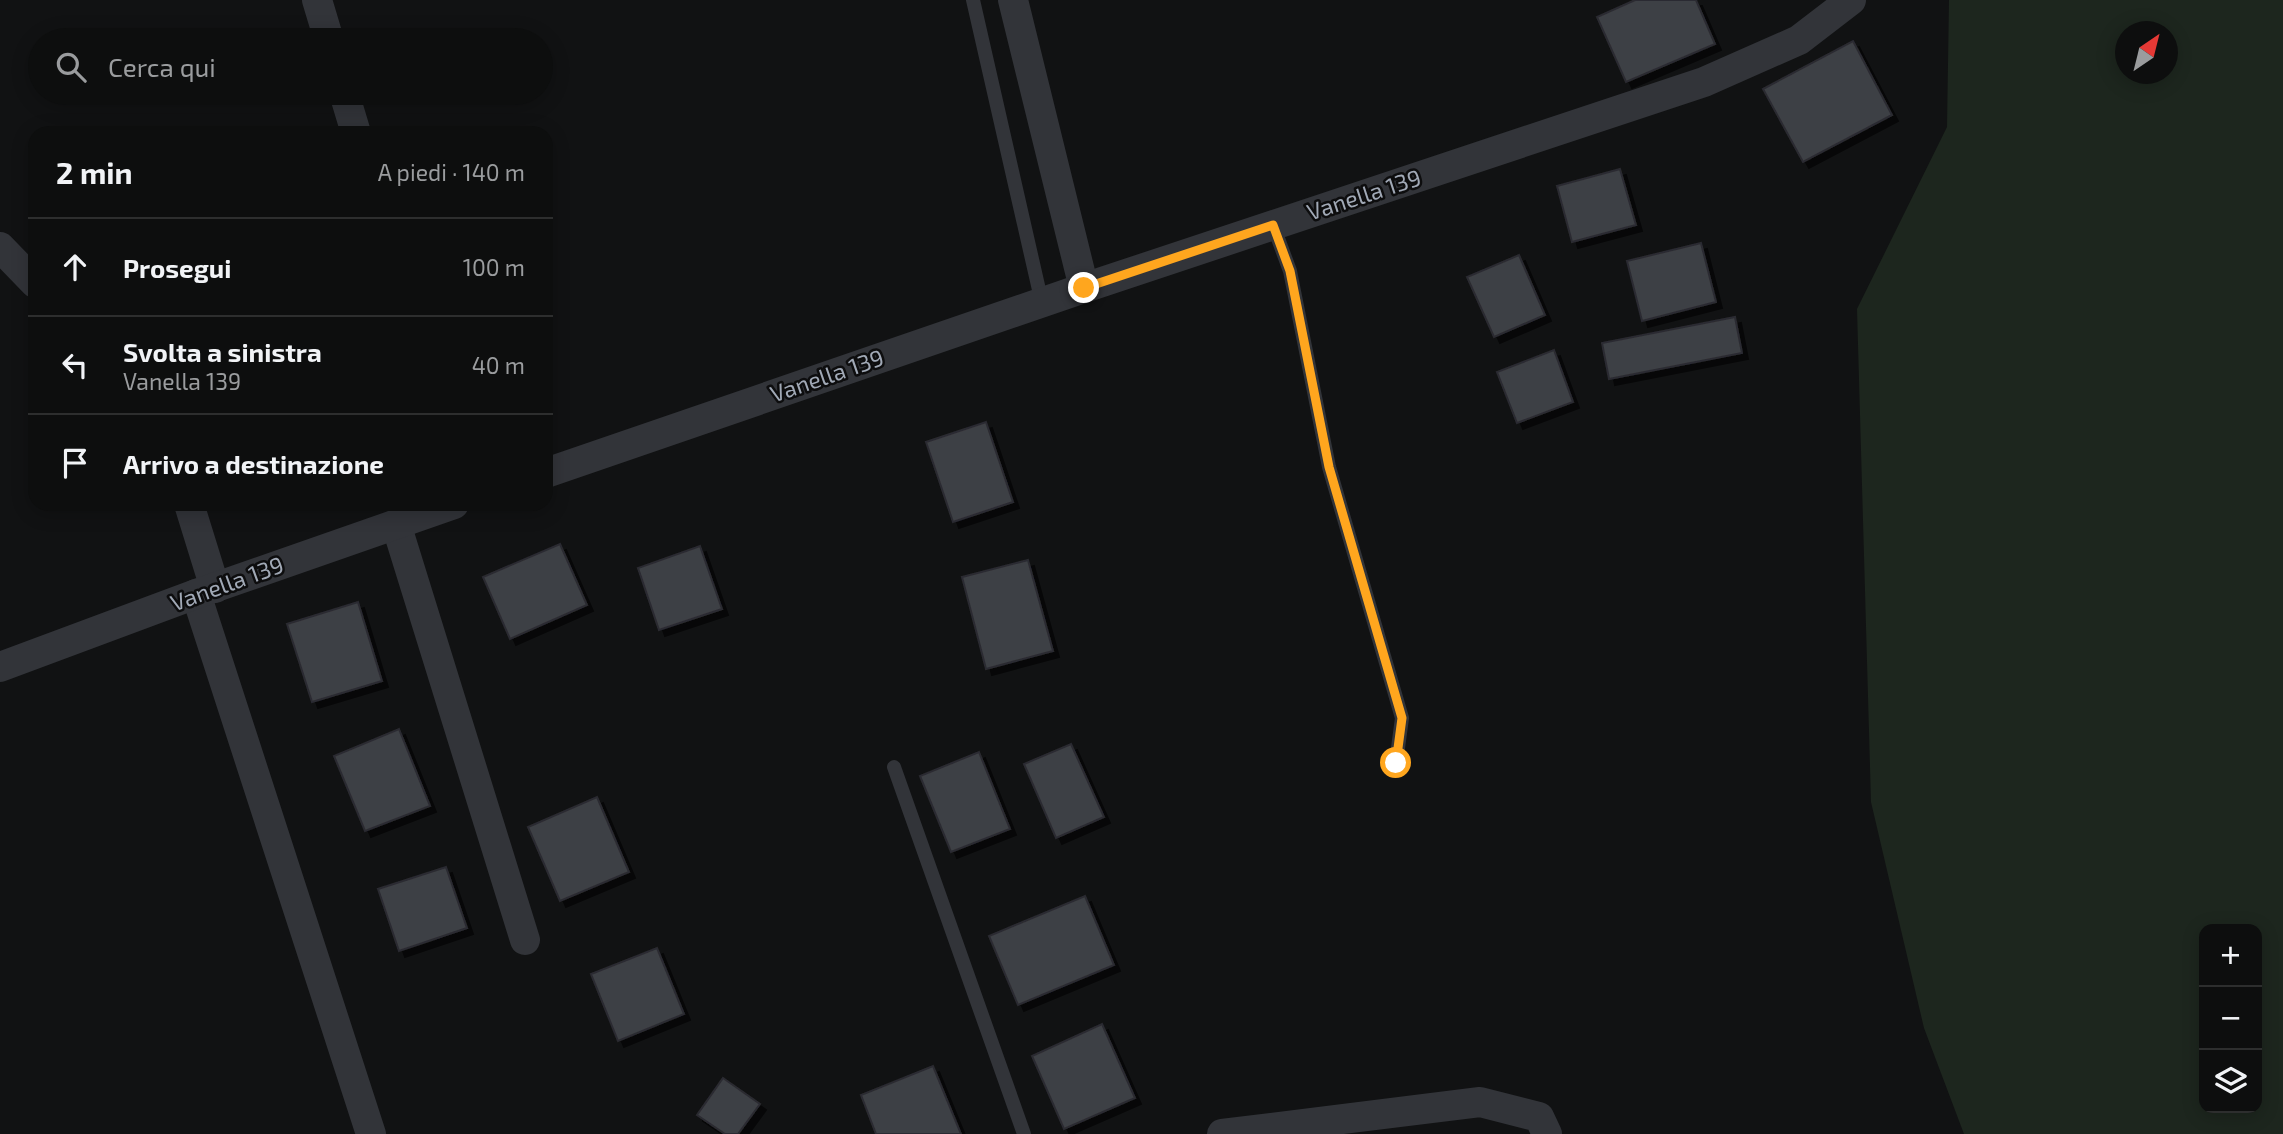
<!DOCTYPE html>
<html lang="it">
<meta charset="utf-8">
<style>
:root{--surface:#0d0e0e;--page:#161717;--text:#f1f3f6;--muted:#9a9c9e;--line:#2d2e2e}
body{margin:0;font-family:"Exo 2",sans-serif;background:var(--page);color:var(--text)}
.controls{position:absolute;right:21px;bottom:21px;display:grid;overflow:hidden;border-radius:14px;box-shadow:0 4px 18px #0003}
.controls button{width:63px;height:63px;display:grid;place-items:center;padding:0;border:0;border-bottom:2px solid var(--line);background:var(--surface);color:var(--text);font:35px sans-serif}
.compass{position:absolute;left:2115px;top:21px;width:63px;height:63px;border-radius:50%;background:var(--surface);box-shadow:0 4px 18px #0003;rotate:35deg}
.stop{position:absolute;width:21px;height:21px;margin:-16px;border:5px solid #ffa61e;border-radius:50%;background:#fff}
.stop.end{background:#ffa61e;border-color:#fff;box-shadow:0 2px 7px #0008}
.list{margin:0;padding:0;list-style:none}
h2{display:flex;justify-content:space-between;align-items:center;height:91px;margin:0;padding:0 28px;font-size:30px}
h2 small{font-size:23px;font-weight:400;color:var(--muted)}
.list li{display:grid;grid-template-columns:46px 1fr auto;gap:21px;align-items:center;box-sizing:border-box;height:98px;padding:0 28px;border-top:2px solid var(--line)}
.list b{display:block;font-size:26px;white-space:nowrap}
.list p{margin:0;font-size:23px;white-space:nowrap;color:var(--muted)}
.list em{font-size:23px;font-style:normal;color:var(--muted)}
.icon{flex:none;width:38px;height:38px;fill:none;stroke:currentColor;stroke-width:2;stroke-linecap:round;stroke-linejoin:round}
.map{position:relative;flex:none;width:2283px;height:1134px;overflow:hidden}
.search{position:absolute;background:var(--surface);box-shadow:0 4px 18px #0003;left:28px;top:28px;width:525px;height:77px;display:flex;align-items:center;gap:18px;box-sizing:border-box;padding:0 24px;border-radius:38px;color:var(--muted);font-size:26px}
.panel{position:absolute;background:var(--surface);box-shadow:0 4px 18px #0003;left:28px;top:126px;width:525px;height:385px;border-radius:21px}
.map>svg:first-child{display:block}
.green{fill:#1d261e;fill-rule:evenodd}
.building{fill:#3d3f44;stroke:#2b2b30;stroke-width:2;filter:url(#shadow)}
.lines{fill:none;stroke-linecap:round;stroke-linejoin:round}
.lane{stroke:#323439;stroke-width:14}
.street{stroke:#323439;stroke-width:30}
.route{stroke:#ffa61e;stroke-width:9}
.labels{text-anchor:middle;stroke-width:5;stroke-linejoin:round;paint-order:stroke}
.street-label{font-size:23px;fill:#a1a9b6;stroke:#0d0d0e}
</style>
<div class="map">
<svg width="2283" height="1134" viewBox="0 0 2283 1134">
<defs>
<filter id="shadow"><feDropShadow dx="6" dy="6" stdDeviation="0" flood-color="#0009"/></filter>
</defs>
<rect width="100%" height="100%" fill="#111213"/>
<path class="green" d="M1949,0H2283V1134H1964L1924,1028L1871,802L1857,309L1947,127ZM2126,32H2168V74H2126ZM2204,929H2257V1108H2204Z"/>
<g class="building">
<path d="M1635,0H1696L1715,44L1626,82L1597,17Z"/>
<path d="M1853,41L1892,115L1803,162L1763,89Z"/>
<path d="M1620,169L1636,225L1572,242L1557,186Z"/>
<path d="M1701,243L1716,302L1642,321L1627,261Z"/>
<path d="M1519,255L1545,315L1494,337L1467,277Z"/>
<path d="M1735,317L1742,353L1609,379L1602,343Z"/>
<path d="M1554,350L1573,402L1517,423L1497,372Z"/>
<path d="M986,422L1013,502L953,522L926,442Z"/>
<path d="M560,544L587,605L510,639L483,577Z"/>
<path d="M700,546L722,609L659,630L638,568Z"/>
<path d="M1028,560L1053,651L986,669L962,577Z"/>
<path d="M358,602L382,681L312,702L287,624Z"/>
<path d="M399,729L430,806L365,831L334,756Z"/>
<path d="M1071,744L1104,817L1056,838L1024,764Z"/>
<path d="M979,752L1010,829L951,852L920,776Z"/>
<path d="M597,797L629,872L560,901L528,827Z"/>
<path d="M446,867L467,928L399,951L378,889Z"/>
<path d="M1085,896L1114,965L1018,1005L989,936Z"/>
<path d="M657,948L684,1014L618,1041L591,974Z"/>
<path d="M1102,1024L1135,1098L1064,1129L1032,1056Z"/>
<path d="M933,1066L961,1134H876L861,1095Z"/>
<path d="M723,1078L760,1104L738,1134H725L697,1115Z"/>
</g>
<g class="lines">
<g class="lane">
<path d="M973,0L1042,303"/>
<path d="M1273,225L1290,271L1329,467L1402,718L1396,763"/>
<path d="M894,767L1024,1134"/>
</g>
<g class="street">
<path d="M317,0L329,40"/>
<path d="M1013,0L1084,288"/>
<path d="M344,93L356,133"/>
<path d="M0,247L35,283"/>
<path d="M546,473L1084,288L1704,82L1799,40L1851,0"/>
<path d="M189,504L215,588"/>
<path d="M396,524L525,940"/>
<path d="M196,594L371,1134"/>
<path d="M0,667L196,594L454,504"/>
<path d="M1222,1134L1480,1102L1539,1117L1547,1134"/>
</g>
</g>
<g class="lines">
<path class="route" d="M1084,288L1273,225L1290,271L1329,467L1402,718L1396,763"/>
</g>
<g class="labels">
<g class="street-label">
<text transform="translate(1364 195) rotate(-18)" y="8">Vanella 139</text>
<text transform="translate(827 376) rotate(-19)" y="8">Vanella 139</text>
<text transform="translate(227 584) rotate(-20)" y="8">Vanella 139</text>
</g>
</g>
</svg>
<div class="controls">
<button>+</button>
<button>−</button>
<button><svg class="icon" aria-label="layers" viewBox="0 0 24 24"><path d="M12 4l9 5-9 5-9-5zM3 14l9 5 9-5"/></svg></button>
</div>
<svg class="compass" viewBox="-18 -18 36 36"><path d="M0-13l5 13h-10z" fill="#e53935"/><path d="M0 13l5-13h-10z" fill="#9a9c9e"/></svg>
<div class="stop" style="left:1396px;top:763px"></div>
<div class="stop end" style="left:1084px;top:288px"></div>
<div class="search"><svg class="icon" aria-label="search" viewBox="0 0 24 24"><circle cx="10" cy="10" r="6"/><path d="M15 15l6 6"/></svg>Cerca qui</div>
<section class="panel">
<h2>2 min<small>A piedi · 140 m</small></h2>
<ul class="list">
<li><svg class="icon" aria-label="ahead" viewBox="0 0 24 24"><path d="M12 20V5M6 11l6-6 6 6"/></svg><div><b>Prosegui</b></div><em>100 m</em></li>
<li><svg class="icon" aria-label="left" viewBox="0 0 24 24"><path d="M17 20v-9H6M10 6l-5 5 5 5"/></svg><div><b>Svolta a sinistra</b><p>Vanella 139</p></div><em>40 m</em></li>
<li><svg class="icon" aria-label="arrive" viewBox="0 0 24 24"><path d="M6 21V4h12l-3 4 3 4H6"/></svg><div><b>Arrivo a destinazione</b></div></li>
</ul>
</section>
</div>
